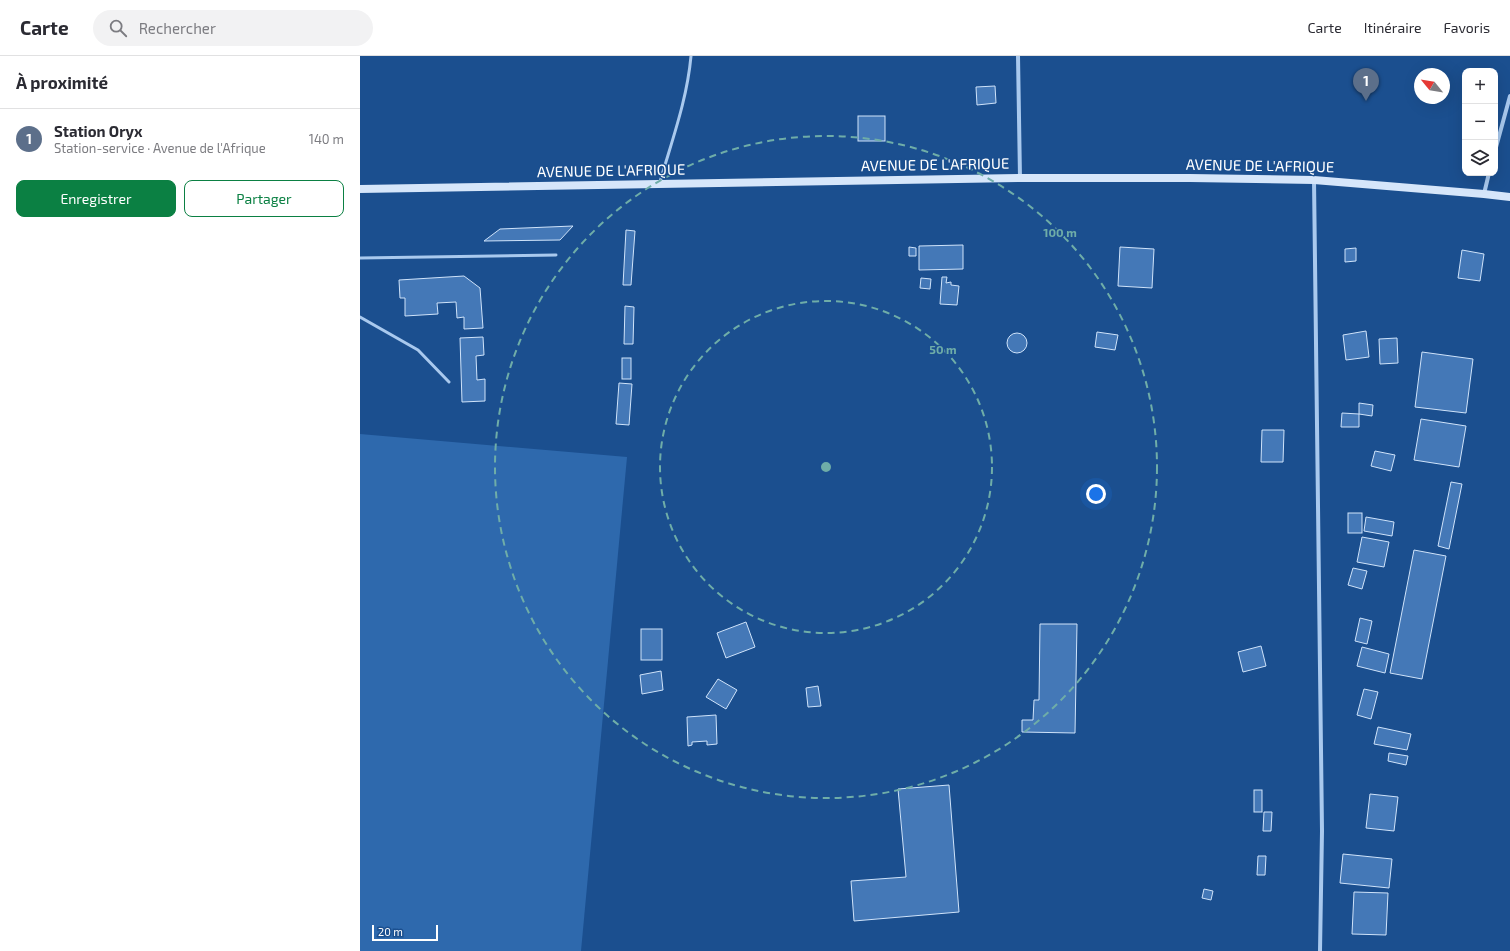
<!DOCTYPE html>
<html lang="fr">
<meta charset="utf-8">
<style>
:root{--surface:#fff;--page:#f2f2f3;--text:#2b2b33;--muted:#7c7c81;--line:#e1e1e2;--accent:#0b8043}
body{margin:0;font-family:"Exo 2",sans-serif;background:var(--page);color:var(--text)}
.controls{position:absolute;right:12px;top:12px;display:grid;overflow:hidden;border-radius:8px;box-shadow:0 4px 16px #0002}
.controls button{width:36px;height:36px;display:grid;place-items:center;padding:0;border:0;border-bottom:1px solid var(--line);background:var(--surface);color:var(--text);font:20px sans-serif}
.compass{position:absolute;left:1054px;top:12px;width:36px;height:36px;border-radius:50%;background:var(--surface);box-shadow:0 4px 16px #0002;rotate:300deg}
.scale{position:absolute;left:12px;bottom:10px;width:66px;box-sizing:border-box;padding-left:4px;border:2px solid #fff;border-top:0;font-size:11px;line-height:14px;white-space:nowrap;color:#fff;-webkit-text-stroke:3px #1b4f8f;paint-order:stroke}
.you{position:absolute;left:736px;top:438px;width:14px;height:14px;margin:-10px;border:3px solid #fff;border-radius:50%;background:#1a73e8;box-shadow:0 0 0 6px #1a73e833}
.badge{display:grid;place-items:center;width:26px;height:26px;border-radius:50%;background:var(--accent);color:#fff;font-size:13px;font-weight:700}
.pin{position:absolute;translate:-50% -33px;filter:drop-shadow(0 1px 2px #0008)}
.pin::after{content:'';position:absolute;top:21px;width:14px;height:12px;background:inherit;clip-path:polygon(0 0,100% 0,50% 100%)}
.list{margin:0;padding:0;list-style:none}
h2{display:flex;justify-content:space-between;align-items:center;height:52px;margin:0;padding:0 16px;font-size:17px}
h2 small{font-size:13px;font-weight:400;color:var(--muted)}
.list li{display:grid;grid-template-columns:26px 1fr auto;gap:12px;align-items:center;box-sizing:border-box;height:60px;padding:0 16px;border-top:1px solid var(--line)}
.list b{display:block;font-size:15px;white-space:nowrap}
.list p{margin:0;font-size:13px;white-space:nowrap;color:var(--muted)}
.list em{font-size:13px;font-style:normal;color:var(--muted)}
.actions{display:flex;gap:8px;padding:12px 16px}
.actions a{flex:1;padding:9px 0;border:1px solid var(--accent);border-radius:8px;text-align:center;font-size:14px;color:var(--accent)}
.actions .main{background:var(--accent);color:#fff}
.icon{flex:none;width:22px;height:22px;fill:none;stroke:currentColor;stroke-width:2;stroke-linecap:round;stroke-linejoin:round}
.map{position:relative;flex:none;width:1150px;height:895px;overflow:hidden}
header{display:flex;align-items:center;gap:24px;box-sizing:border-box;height:56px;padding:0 20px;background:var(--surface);border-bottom:1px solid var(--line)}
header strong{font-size:19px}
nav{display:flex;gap:22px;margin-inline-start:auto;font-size:14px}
.search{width:280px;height:36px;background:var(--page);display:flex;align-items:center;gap:10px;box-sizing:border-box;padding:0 14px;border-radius:22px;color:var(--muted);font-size:15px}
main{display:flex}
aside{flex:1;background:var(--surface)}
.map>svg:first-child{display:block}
.green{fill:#2e69ad}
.building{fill:#4478b7;stroke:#cfe3fa}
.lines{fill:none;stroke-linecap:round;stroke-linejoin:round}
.service{stroke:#a9c9ee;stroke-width:3}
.minor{stroke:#a9c9ee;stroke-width:4}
.secondary{stroke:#d6e6fa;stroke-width:8}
.ring{fill:none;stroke:#6fada8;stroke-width:2;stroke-dasharray:7 5}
.labels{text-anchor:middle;stroke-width:3;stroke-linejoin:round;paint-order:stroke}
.street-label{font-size:15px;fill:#fff;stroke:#1b4f8f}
.centre{fill:#6fada8;stroke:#1b4f8f;stroke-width:2}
.ring-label{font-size:12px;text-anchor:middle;font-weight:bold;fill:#6fada8;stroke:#1b4f8f;stroke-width:3;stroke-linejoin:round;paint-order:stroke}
</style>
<header>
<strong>Carte</strong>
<div class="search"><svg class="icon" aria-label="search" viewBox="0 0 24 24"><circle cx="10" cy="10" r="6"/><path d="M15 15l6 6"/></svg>Rechercher</div>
<nav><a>Carte</a><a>Itinéraire</a><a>Favoris</a></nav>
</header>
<main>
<aside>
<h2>À proximité<small></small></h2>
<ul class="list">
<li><span class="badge" style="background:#5c6f8a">1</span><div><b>Station Oryx</b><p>Station-service · Avenue de l'Afrique</p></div><em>140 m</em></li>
</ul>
<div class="actions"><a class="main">Enregistrer</a><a>Partager</a></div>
</aside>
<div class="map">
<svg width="1150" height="895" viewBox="0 0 1150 895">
<rect width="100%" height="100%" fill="#1b4f8f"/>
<path class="green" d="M0,378L267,401L221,895H0Z"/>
<g class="building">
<path d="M635,30L636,47L617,49L616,31Z"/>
<rect x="498" y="60" width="27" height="25"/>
<path d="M213,170L200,184L124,185L140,173Z"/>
<path d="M266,174L275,175L271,229H263Z"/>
<path d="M603,189V213L559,214V190Z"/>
<path d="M549,191L556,192V200H549Z"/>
<path d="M760,191L794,193L792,232L758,230Z"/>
<path d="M996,192V205L985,206V193Z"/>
<path d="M1102,194L1124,198L1120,225L1098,222Z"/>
<path d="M104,220L120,232L123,272L104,273V261L97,262L96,246L77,247L78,258L45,260V242H40L39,224Z"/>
<path d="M582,221H587L586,227L591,226V229L599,230L597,249L580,248Z"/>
<path d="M561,222L571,223L570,233L560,232Z"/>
<path d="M265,250L274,251L273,288H264Z"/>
<path d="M1006,275L1009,301L986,304L983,279Z"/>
<path d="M737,276L758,279L755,294L735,291Z"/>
<circle cx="657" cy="287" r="10"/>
<path d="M123,281L124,299L116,300L117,324L125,323V345L102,346L100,282Z"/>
<path d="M1037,282L1038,307L1020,308L1019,283Z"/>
<path d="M1062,296L1113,303L1106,357L1055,351Z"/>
<rect x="262" y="302" width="9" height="21"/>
<path d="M259,327L272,328L269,369L256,368Z"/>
<path d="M999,347L1013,349L1012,360L999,358Z"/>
<path d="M982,357L999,358V371H981Z"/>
<path d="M1061,363L1106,370L1099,411L1054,404Z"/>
<path d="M902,374H924L923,406H901Z"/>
<path d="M1015,395L1035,399L1031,415L1011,410Z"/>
<path d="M1091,426L1102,428L1089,493L1078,490Z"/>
<rect x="988" y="457" width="14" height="20"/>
<path d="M1006,461L1034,466L1032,480L1004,475Z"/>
<path d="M1002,481L1029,486L1024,511L997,506Z"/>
<path d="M1054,494L1086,500L1062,623L1030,617Z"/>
<path d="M993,512L1007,515L1002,533L988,529Z"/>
<path d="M1000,562L1012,565L1007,588L995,585Z"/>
<path d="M386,566L395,591L366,602L357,577Z"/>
<path d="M680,568H717L715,677L662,676V664H673L674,644H679Z"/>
<rect x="281" y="573" width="21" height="31"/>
<path d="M901,590L906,610L883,616L878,596Z"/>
<path d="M1002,591L1029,598L1025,617L997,610Z"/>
<path d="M301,615L303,634L282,638L280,619Z"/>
<path d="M358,623L377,634L366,653L346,641Z"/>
<path d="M458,630L461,650L448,651L446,632Z"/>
<path d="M1004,633L1018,636L1011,663L997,659Z"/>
<path d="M356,659L357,688L347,689V685L332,686V689L328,690L327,661Z"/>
<path d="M1018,671L1051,678L1047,694L1014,688Z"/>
<path d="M1029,697L1048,700L1046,709L1028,705Z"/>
<path d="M589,729L599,856L494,865L491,825L546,821L538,733Z"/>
<rect x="894" y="734" width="8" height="22"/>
<path d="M1010,738L1038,741L1034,775L1006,772Z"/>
<path d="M904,756H912L911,775H903Z"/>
<path d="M983,798L1032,803L1029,832L980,827Z"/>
<path d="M898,800H906L905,819H897Z"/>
<path d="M844,833L853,835L851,844L842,842Z"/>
<path d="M994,836L1028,837L1026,879L992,878Z"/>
</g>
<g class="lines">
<g class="service">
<path d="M300,126C312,84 327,44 331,0"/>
<path d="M0,202L196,199"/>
<path d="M0,261L58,294L89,326"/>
</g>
<g class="minor">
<path d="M658,0L660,122"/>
<path d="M1135,95L1150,40"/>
<path d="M954,124L962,775L960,895"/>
<path d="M1124,138L1129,117"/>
</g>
<path class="secondary" d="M0,133L660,122H830L954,124L1124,138L1150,141"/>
</g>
<g class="ring">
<circle cx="466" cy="411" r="166"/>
<circle cx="466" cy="411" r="331"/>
</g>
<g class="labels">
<g class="street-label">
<text transform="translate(575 109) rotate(-1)" y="5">AVENUE DE L'AFRIQUE</text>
<text transform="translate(900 110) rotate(1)" y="5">AVENUE DE L'AFRIQUE</text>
<text transform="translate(251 115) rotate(-1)" y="5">AVENUE DE L'AFRIQUE</text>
</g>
</g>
<circle cx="466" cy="411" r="6" class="centre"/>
<g class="ring-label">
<text x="700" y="181">100 m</text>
<text x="583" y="298">50 m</text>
</g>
</svg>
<div class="controls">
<button>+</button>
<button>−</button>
<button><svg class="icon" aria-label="layers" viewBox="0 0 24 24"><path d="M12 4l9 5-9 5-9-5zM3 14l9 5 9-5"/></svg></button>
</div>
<svg class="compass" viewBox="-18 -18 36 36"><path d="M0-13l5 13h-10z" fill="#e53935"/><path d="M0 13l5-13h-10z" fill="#7c7c81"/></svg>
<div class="scale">20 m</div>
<div class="you"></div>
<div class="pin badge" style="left:1006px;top:45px;background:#5c6f8a">1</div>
</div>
</main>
